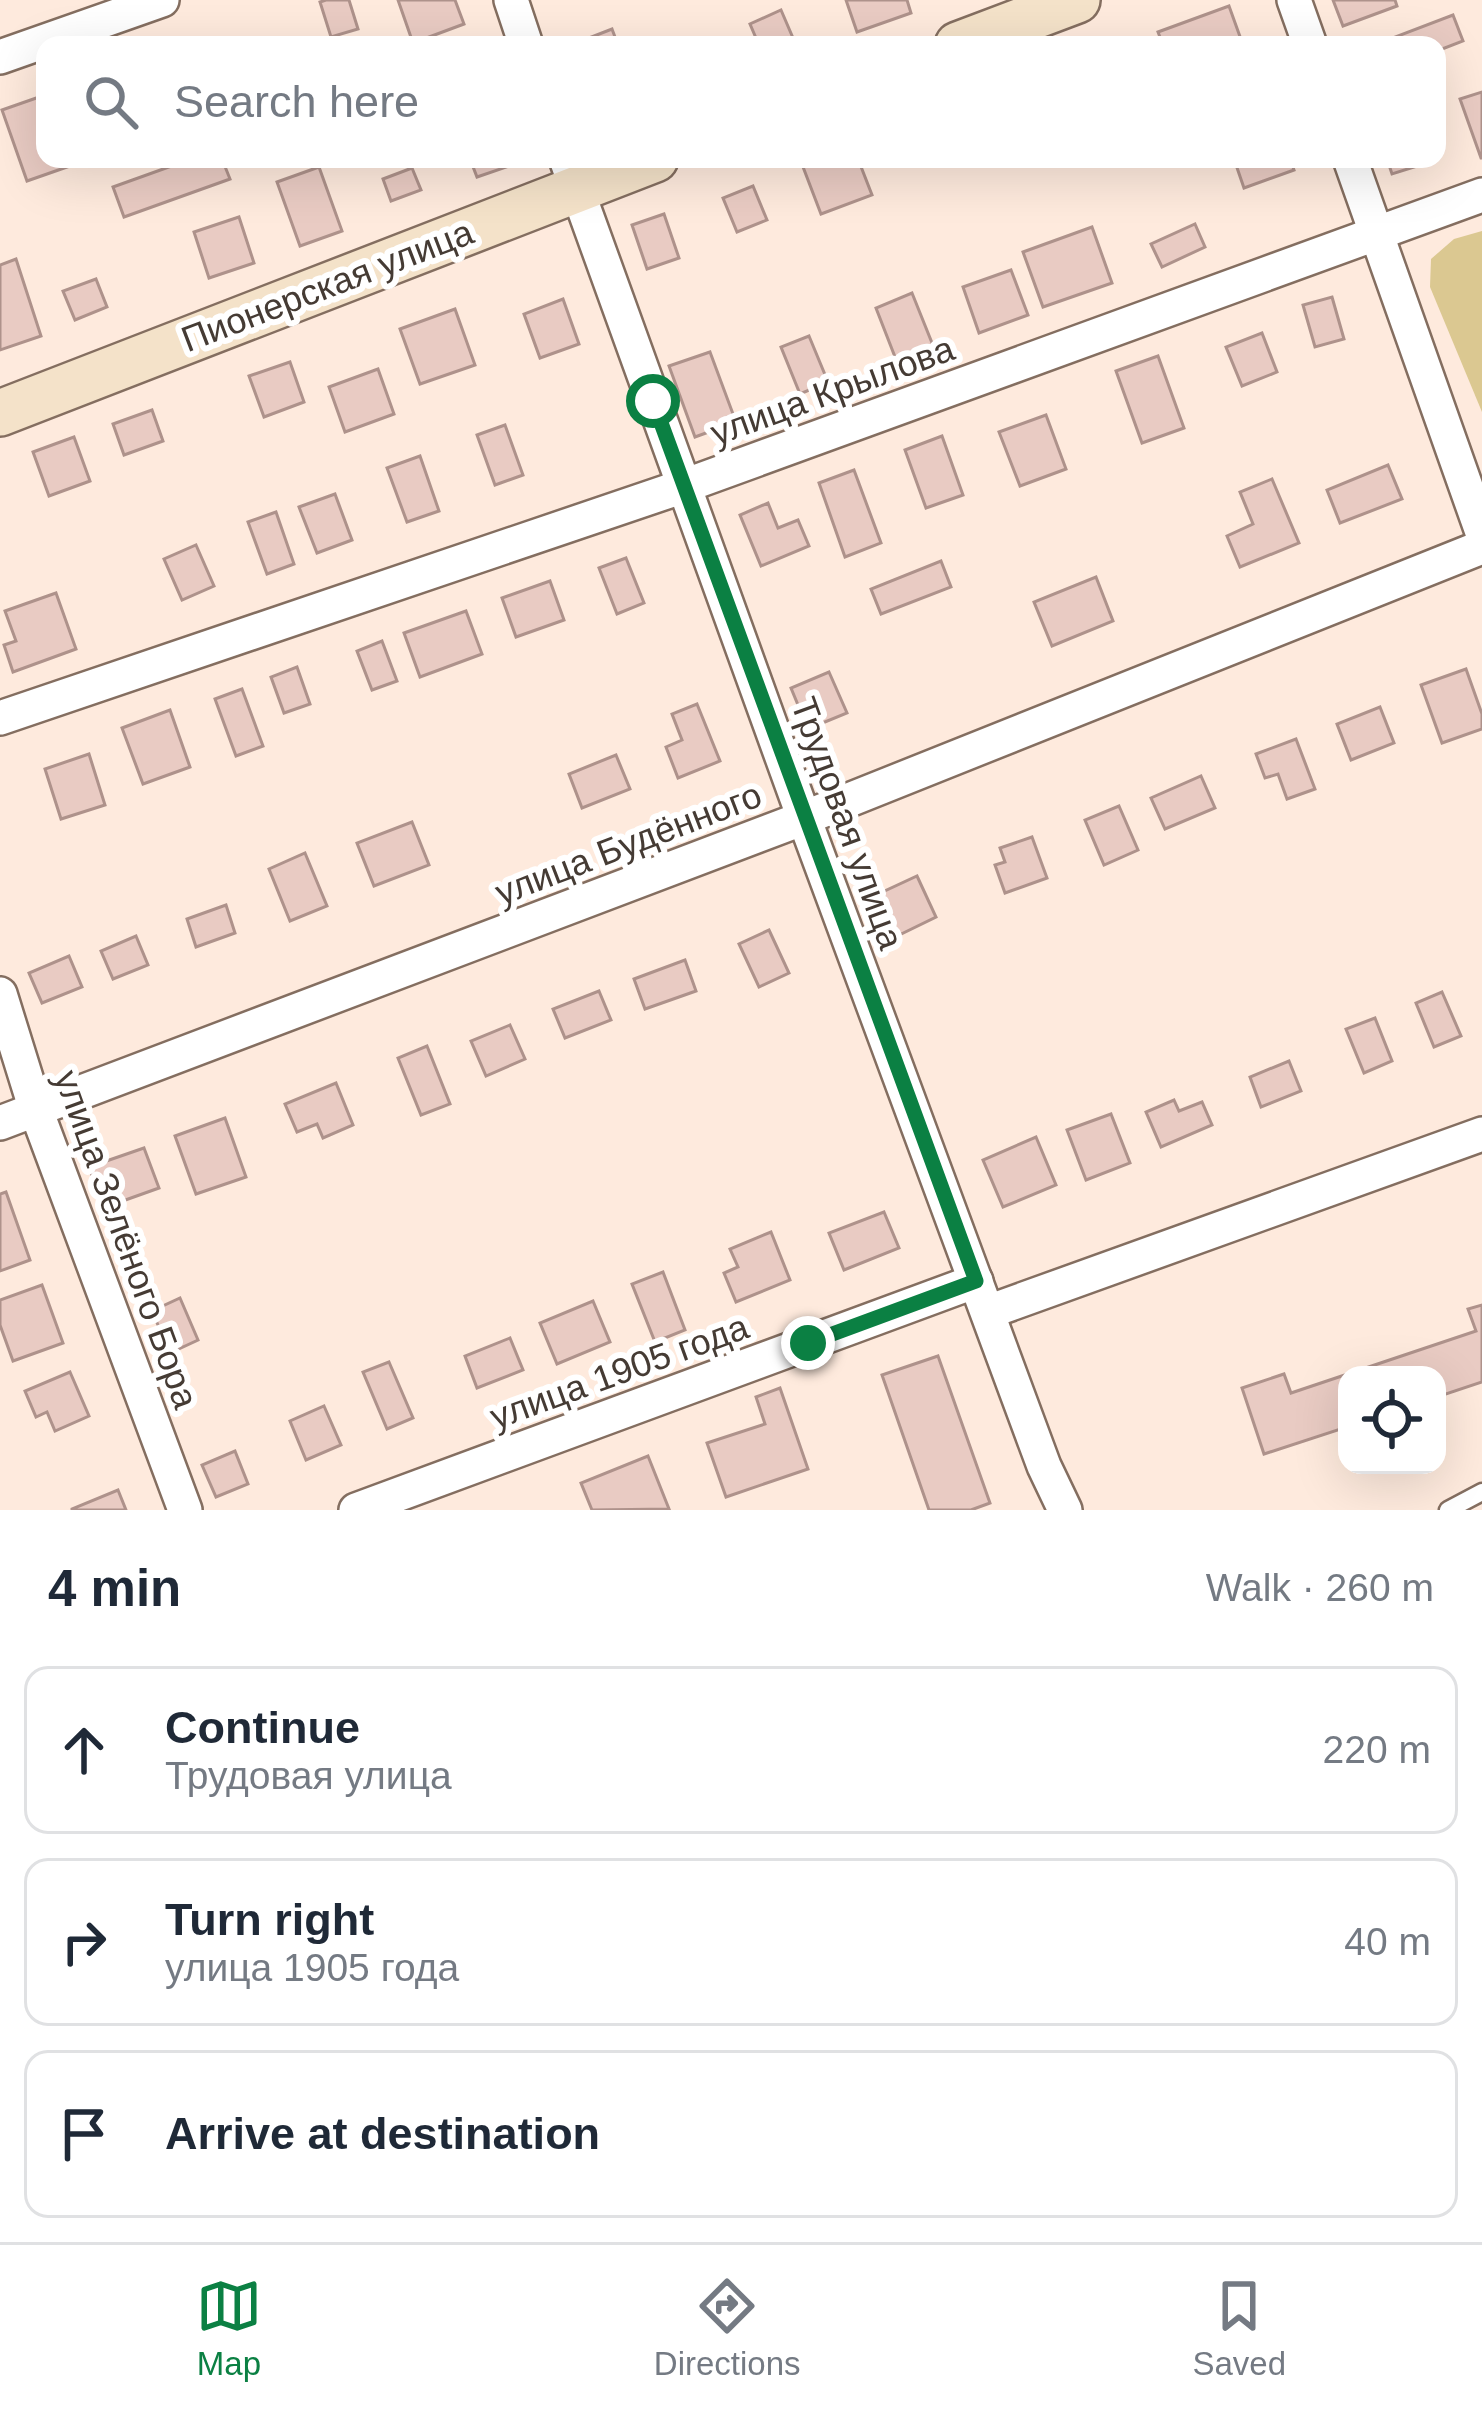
<!DOCTYPE html>
<meta charset="utf-8">
<style>
:root{--surface:#fff;--page:#f6f6f7;--text:#1f2937;--muted:#747a83;--line:#e0e1e3;--accent:#0b8043}
body{margin:0;font-family:Arial,sans-serif;background:var(--page);color:var(--text)}
.controls{position:absolute;right:36px;bottom:36px;display:grid;overflow:hidden;border-radius:24px;box-shadow:0 12px 48px #0002}
.controls button{width:108px;height:108px;display:grid;place-items:center;padding:0;border:0;border-bottom:3px solid var(--line);background:var(--surface);color:var(--text);font:60px sans-serif}
.stop{position:absolute;width:36px;height:36px;margin:-27px;border:9px solid #0b8043;border-radius:50%;background:#fff}
.stop.end{background:#0b8043;border-color:#fff;box-shadow:0 3px 12px #0008}
.list{margin:0;padding:0;list-style:none}
h2{display:flex;justify-content:space-between;align-items:center;height:156px;margin:0;padding:0 48px;font-size:51px}
h2 small{font-size:39px;font-weight:400;color:var(--muted)}
.list li{display:grid;grid-template-columns:78px 1fr auto;gap:36px;align-items:center;box-sizing:border-box;height:168px;margin:0 24px 24px;padding:0 24px;border:3px solid var(--line);border-radius:24px}
.list b{display:block;font-size:45px;white-space:nowrap}
.list p{margin:0;font-size:39px;white-space:nowrap;color:var(--muted)}
.list em{font-size:39px;font-style:normal;color:var(--muted)}
.icon{flex:none;width:66px;height:66px;fill:none;stroke:currentColor;stroke-width:2;stroke-linecap:round;stroke-linejoin:round}
.map{position:relative;flex:none;width:1482px;height:1510px;overflow:hidden}
.search{position:absolute;background:var(--surface);box-shadow:0 12px 48px #0002;left:36px;right:36px;top:36px;height:132px;display:flex;align-items:center;gap:30px;box-sizing:border-box;padding:0 42px;border-radius:24px;color:var(--muted);font-size:45px}
.sheet{height:732px;background:var(--surface)}
nav{display:flex;justify-content:space-around;align-items:center;box-sizing:border-box;height:168px;border-top:3px solid var(--line);background:var(--surface);font-size:33px;color:var(--muted)}
nav a{display:grid;justify-items:center;gap:6px}
nav .on{color:var(--accent)}
.map>svg:first-child{display:block}
.green{fill:#dbc891}
.building{fill:#e9cbc3;stroke:#ae928b;stroke-width:3}
.lines{fill:none;stroke-linecap:round;stroke-linejoin:round}
.lane-casing{stroke:#846e60;stroke-width:21}
.street-casing{stroke:#846e60;stroke-width:38}
.secondary-casing{stroke:#846e60;stroke-width:50}
.lane{stroke:#fff;stroke-width:16}
.street{stroke:#fff;stroke-width:33}
.secondary{stroke:#f4e2c9;stroke-width:45}
.route{stroke:#0b8043;stroke-width:15}
.labels{text-anchor:middle;stroke-width:12;stroke-linejoin:round;paint-order:stroke}
.street-label{font-size:36px;fill:#453b34;stroke:#fff}
</style>
<div class="map">
<svg width="1482" height="1510" viewBox="0 0 1482 1510">
<rect width="100%" height="100%" fill="#feeadd"/>
<path class="green" d="M1482,231V412L1430,287L1431,259L1454,239Z"/>
<g class="building">
<path d="M326,0H349L358,29L331,37L320,2Z"/>
<path d="M398,0H455L464,24L413,43Z"/>
<path d="M846,0H907L911,13L857,32Z"/>
<path d="M1333,0H1395L1397,6L1343,26Z"/>
<path d="M1229,6L1243,45H1163L1158,32Z"/>
<path d="M781,10L796,45H759L750,24Z"/>
<path d="M1453,15L1463,41L1437,51V45H1398L1395,37Z"/>
<path d="M612,29L618,45H571Z"/>
<path d="M1482,92V158H1481L1460,99Z"/>
<path d="M42,96L45,106V159H64L67,167L27,181L2,110Z"/>
<path d="M191,159H222L230,179L124,217L113,187Z"/>
<path d="M470,159H514L515,164L477,177Z"/>
<path d="M800,159H858L872,195L821,214Z"/>
<path d="M1234,159H1290L1294,170L1244,188Z"/>
<path d="M1387,159H1426L1427,163L1392,174Z"/>
<path d="M319,167L342,231L300,246L277,182Z"/>
<path d="M412,168L421,190L391,201L383,179Z"/>
<path d="M753,186L767,220L737,232L723,198Z"/>
<path d="M664,214L679,258L647,269L632,225Z"/>
<path d="M239,217L254,263L209,278L194,232Z"/>
<path d="M1195,224L1205,247L1162,267L1151,244Z"/>
<path d="M1092,227L1112,283L1043,307L1023,252Z"/>
<path d="M16,259L41,336L0,350V265Z"/>
<path d="M1011,270L1028,315L979,333L963,287Z"/>
<path d="M96,279L107,307L75,320L63,291Z"/>
<path d="M912,293L934,348L897,362L876,308Z"/>
<path d="M1332,297L1344,339L1315,347L1303,305Z"/>
<path d="M563,299L579,344L540,358L524,314Z"/>
<path d="M455,309L475,365L420,384L400,329Z"/>
<path d="M1262,333L1277,372L1242,386L1226,347Z"/>
<path d="M809,336L828,382L800,394L781,347Z"/>
<path d="M710,352L736,422L695,437L669,366Z"/>
<path d="M1158,356L1184,428L1142,443L1116,371Z"/>
<path d="M290,362L304,402L264,417L249,376Z"/>
<path d="M378,369L394,414L345,432L329,387Z"/>
<path d="M152,410L163,441L124,455L113,424Z"/>
<path d="M1046,415L1066,469L1020,486L999,432Z"/>
<path d="M505,425L523,475L495,485L477,435Z"/>
<path d="M942,436L963,495L926,508L905,450Z"/>
<path d="M74,437L90,481L49,496L33,452Z"/>
<path d="M420,456L439,511L407,522L387,468Z"/>
<path d="M1388,465L1402,499L1340,523L1327,490Z"/>
<path d="M854,470L881,543L845,557L819,483Z"/>
<path d="M1272,479L1299,543L1240,567L1227,536L1253,524L1240,492Z"/>
<path d="M335,494L352,540L317,553L299,507Z"/>
<path d="M768,503L778,528L798,520L809,546L761,566L740,515Z"/>
<path d="M276,512L294,564L267,574L248,522Z"/>
<path d="M196,545L214,586L182,600L164,559Z"/>
<path d="M626,558L644,603L617,614L599,568Z"/>
<path d="M941,561L951,587L881,614L871,589Z"/>
<path d="M1096,577L1113,621L1052,646L1034,602Z"/>
<path d="M550,581L564,620L516,637L502,598Z"/>
<path d="M56,593L76,649L13,672L4,645L16,641L5,611Z"/>
<path d="M466,611L482,654L420,677L404,633Z"/>
<path d="M382,641L397,681L372,690L357,651Z"/>
<path d="M297,667L310,704L284,713L271,677Z"/>
<path d="M1466,669L1482,714V729L1442,743L1421,685Z"/>
<path d="M829,672L847,713L808,729L791,688Z"/>
<path d="M242,689L263,746L236,756L215,699Z"/>
<path d="M697,704L720,761L678,778L666,747L682,740L672,714Z"/>
<path d="M1380,707L1394,743L1351,760L1337,724Z"/>
<path d="M170,710L190,767L143,784L122,728Z"/>
<path d="M1296,739L1315,789L1287,799L1278,774L1265,778L1256,754Z"/>
<path d="M89,754L105,805L61,819L45,769Z"/>
<path d="M616,755L630,789L582,808L569,774Z"/>
<path d="M1201,776L1215,808L1165,829L1151,798Z"/>
<path d="M1119,806L1138,850L1104,865L1085,820Z"/>
<path d="M412,822L429,865L374,886L357,843Z"/>
<path d="M1032,837L1047,878L1005,893L995,865L1005,862L1000,848Z"/>
<path d="M305,853L327,906L290,921L269,869Z"/>
<path d="M917,876L936,917L893,938L874,896Z"/>
<path d="M226,905L235,933L196,947L187,919Z"/>
<path d="M769,930L789,973L759,987L739,944Z"/>
<path d="M136,936L148,965L113,979L101,951Z"/>
<path d="M69,956L82,987L42,1003L29,973Z"/>
<path d="M685,960L696,991L645,1009L634,979Z"/>
<path d="M599,991L611,1020L565,1038L553,1009Z"/>
<path d="M1442,992L1461,1036L1434,1047L1416,1003Z"/>
<path d="M1375,1018L1392,1061L1364,1073L1346,1029Z"/>
<path d="M510,1025L525,1059L486,1076L471,1041Z"/>
<path d="M427,1046L450,1104L421,1115L398,1058Z"/>
<path d="M1289,1061L1301,1091L1261,1107L1250,1077Z"/>
<path d="M336,1083L353,1125L323,1138L317,1124L297,1132L285,1104Z"/>
<path d="M1174,1100L1179,1111L1202,1102L1212,1125L1161,1147L1146,1112Z"/>
<path d="M1111,1114L1130,1163L1086,1180L1067,1130Z"/>
<path d="M225,1118L246,1177L196,1194L175,1136Z"/>
<path d="M1036,1137L1056,1185L1003,1207L983,1160Z"/>
<path d="M144,1148L159,1188L103,1208L89,1167Z"/>
<path d="M6,1192L30,1260L0,1271V1194Z"/>
<path d="M884,1212L899,1248L844,1270L829,1233Z"/>
<path d="M771,1232L790,1280L736,1302L724,1273L738,1267L730,1249Z"/>
<path d="M663,1272L685,1330L655,1342L632,1284Z"/>
<path d="M42,1285L63,1343L13,1361L0,1325V1300Z"/>
<path d="M180,1298L198,1340L170,1353L152,1311Z"/>
<path d="M593,1301L610,1342L557,1364L540,1323Z"/>
<path d="M1482,1305V1382L1437,1397V1375H1347V1427L1264,1454L1242,1388L1284,1374L1291,1393L1476,1331L1468,1309Z"/>
<path d="M510,1338L523,1370L477,1388L465,1356Z"/>
<path d="M938,1356L990,1503L971,1510H929L882,1375Z"/>
<path d="M389,1362L413,1418L387,1429L363,1372Z"/>
<path d="M70,1372L89,1416L55,1431L47,1412L36,1417L25,1391Z"/>
<path d="M780,1388L808,1469L726,1497L707,1443L765,1424L756,1397Z"/>
<path d="M324,1406L341,1445L306,1460L290,1421Z"/>
<path d="M235,1451L248,1484L216,1497L202,1465Z"/>
<path d="M648,1456L669,1509L592,1510L581,1483Z"/>
<path d="M118,1490L126,1510H72V1509Z"/>
</g>
<g class="lines">
<g class="lane-casing">
<path id="lane" d="M1448,1510L1482,1492"/>
</g>
<g class="street-casing">
<g id="street">
<path d="M511,0L526,45"/>
<path d="M1294,0L1310,45"/>
<path d="M0,57L162,0"/>
<path d="M566,159L804,818L1044,1466L1065,1510"/>
<path d="M1350,159L1482,532"/>
<path d="M0,718L684,486L1482,195"/>
<path d="M0,994L36,1110L185,1510"/>
<path d="M0,1123L804,818L1482,547"/>
<path d="M988,1312L1482,1134"/>
<path d="M356,1510L976,1281"/>
</g>
</g>
<g class="secondary-casing">
<g id="secondary">
<path d="M958,45L1077,0"/>
<path d="M0,413L655,159"/>
</g>
</g>
<use href="#lane" class="lane"/>
<use href="#street" class="street"/>
<use href="#secondary" class="secondary"/>
</g>
<g class="lines">
<path class="route" d="M653,401L976,1281L808,1343"/>
</g>
<g class="labels">
<g class="street-label">
<text transform="translate(327 285) rotate(-21)" y="13">Пионерская улица</text>
<text transform="translate(832 390) rotate(-20)" y="13">улица Крылова</text>
<text transform="translate(848 823) rotate(70)" y="13">Трудовая улица</text>
<text transform="translate(628 843) rotate(-21)" y="13">улица Будённого</text>
<text transform="translate(127 1239) rotate(70)" y="13">улица Зелёного Бора</text>
<text transform="translate(619 1371) rotate(-20)" y="13">улица 1905 года</text>
</g>
</g>
</svg>
<div class="controls">
<button><svg class="icon" aria-label="locate" viewBox="0 0 24 24"><circle cx="12" cy="12" r="6"/><path d="M12 2v4M12 18v4M2 12h4M18 12h4"/></svg></button>
</div>
<div class="stop" style="left:653px;top:401px"></div>
<div class="stop end" style="left:808px;top:1343px"></div>
<div class="search"><svg class="icon" aria-label="search" viewBox="0 0 24 24"><circle cx="10" cy="10" r="6"/><path d="M15 15l6 6"/></svg>Search here</div>
</div>
<section class="sheet">
<h2>4 min<small>Walk · 260 m</small></h2>
<ul class="list">
<li><svg class="icon" aria-label="ahead" viewBox="0 0 24 24"><path d="M12 20V5M6 11l6-6 6 6"/></svg><div><b>Continue</b><p>Трудовая улица</p></div><em>220 m</em></li>
<li><svg class="icon" aria-label="right" viewBox="0 0 24 24"><path d="M7 20v-9h11M14 6l5 5-5 5"/></svg><div><b>Turn right</b><p>улица 1905 года</p></div><em>40 m</em></li>
<li><svg class="icon" aria-label="arrive" viewBox="0 0 24 24"><path d="M6 21V4h12l-3 4 3 4H6"/></svg><div><b>Arrive at destination</b></div></li>
</ul>
</section>
<nav>
<a class="on"><svg class="icon" aria-label="map" viewBox="0 0 24 24"><path d="M3 6l6-2 6 2 6-2v14l-6 2-6-2-6 2zM9 4v14M15 6v14"/></svg>Map</a>
<a><svg class="icon" aria-label="directions" viewBox="0 0 24 24"><path d="M12 3l9 9-9 9-9-9zM9 14v-3h6M13 9l2 2-2 2"/></svg>Directions</a>
<a><svg class="icon" aria-label="saved" viewBox="0 0 24 24"><path d="M7 4h10v16l-5-4-5 4z"/></svg>Saved</a>
</nav>
